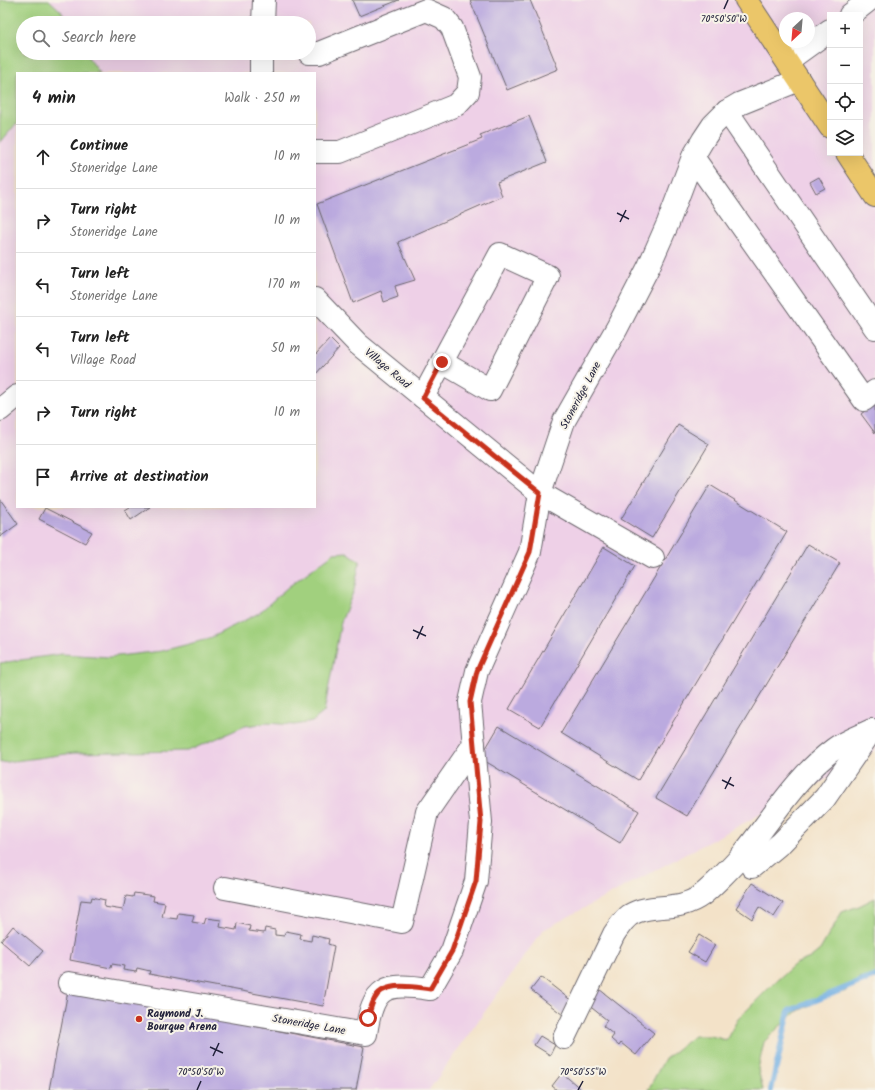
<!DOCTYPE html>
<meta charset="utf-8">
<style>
:root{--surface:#fff;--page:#f6f6f6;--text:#222;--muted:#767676;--line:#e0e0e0}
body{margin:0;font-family:Kalam,sans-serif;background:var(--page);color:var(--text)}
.controls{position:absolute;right:12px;top:12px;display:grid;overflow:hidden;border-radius:0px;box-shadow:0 4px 16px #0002}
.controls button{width:36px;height:36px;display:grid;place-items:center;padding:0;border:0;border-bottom:1px solid var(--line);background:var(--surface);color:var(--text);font:20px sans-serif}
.compass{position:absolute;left:779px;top:12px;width:36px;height:36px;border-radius:50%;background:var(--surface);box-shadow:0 4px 16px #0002;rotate:206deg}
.stop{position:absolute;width:12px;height:12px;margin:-9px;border:3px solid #c8321e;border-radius:50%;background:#fff}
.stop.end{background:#c8321e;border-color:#fff;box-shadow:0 1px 4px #0008}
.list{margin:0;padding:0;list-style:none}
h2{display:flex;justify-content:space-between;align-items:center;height:52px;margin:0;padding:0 16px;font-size:17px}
h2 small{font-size:13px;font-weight:400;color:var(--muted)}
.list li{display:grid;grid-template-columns:26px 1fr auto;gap:12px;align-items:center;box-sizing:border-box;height:64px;padding:0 16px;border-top:1px solid var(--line)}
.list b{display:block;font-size:15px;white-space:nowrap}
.list p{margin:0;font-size:13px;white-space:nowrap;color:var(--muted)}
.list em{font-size:13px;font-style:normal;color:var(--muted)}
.icon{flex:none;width:22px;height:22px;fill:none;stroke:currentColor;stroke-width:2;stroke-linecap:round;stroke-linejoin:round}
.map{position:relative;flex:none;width:875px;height:1090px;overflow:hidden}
.search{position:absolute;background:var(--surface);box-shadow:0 4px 16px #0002;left:16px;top:16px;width:300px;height:44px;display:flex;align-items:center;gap:10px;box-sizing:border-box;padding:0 14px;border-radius:22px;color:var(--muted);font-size:15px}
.panel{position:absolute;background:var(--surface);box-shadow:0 4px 16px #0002;left:16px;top:72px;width:300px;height:436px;border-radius:0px}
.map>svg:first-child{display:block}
.built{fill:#eed0e7;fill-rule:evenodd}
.green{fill:#a1d07e;stroke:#62795c}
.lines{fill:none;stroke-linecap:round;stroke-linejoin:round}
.stream{stroke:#70aee3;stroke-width:6}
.building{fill:#bbaadf}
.minor-casing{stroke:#6b656c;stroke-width:24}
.major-casing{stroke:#6b656c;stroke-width:24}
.minor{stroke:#fff;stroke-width:22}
.major{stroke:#ebc669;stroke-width:22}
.route{stroke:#c8321e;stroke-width:5}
.ticks{fill:none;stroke:#22223b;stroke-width:1.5}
.poi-dot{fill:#c8321e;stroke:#f7f3e8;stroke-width:1.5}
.labels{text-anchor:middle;stroke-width:4;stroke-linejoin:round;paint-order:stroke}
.street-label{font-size:11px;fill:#22223b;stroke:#f7f3e8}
.poi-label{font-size:11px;font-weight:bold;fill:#22223b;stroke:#f7f3e8;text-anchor:start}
.ticks-label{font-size:10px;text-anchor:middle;fill:#22223b;stroke:#f7f3e8;stroke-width:4;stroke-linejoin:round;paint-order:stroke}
</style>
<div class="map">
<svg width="875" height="1090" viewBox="0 0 875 1090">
<rect width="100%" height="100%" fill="#f7f3e8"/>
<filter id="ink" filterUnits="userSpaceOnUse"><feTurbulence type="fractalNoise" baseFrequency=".025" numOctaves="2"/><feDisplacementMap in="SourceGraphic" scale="8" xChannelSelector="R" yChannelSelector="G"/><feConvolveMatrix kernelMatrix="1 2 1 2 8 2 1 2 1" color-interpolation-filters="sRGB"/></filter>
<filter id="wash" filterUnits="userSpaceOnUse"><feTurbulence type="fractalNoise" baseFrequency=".012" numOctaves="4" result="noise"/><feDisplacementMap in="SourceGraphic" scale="16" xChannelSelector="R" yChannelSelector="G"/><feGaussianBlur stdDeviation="0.9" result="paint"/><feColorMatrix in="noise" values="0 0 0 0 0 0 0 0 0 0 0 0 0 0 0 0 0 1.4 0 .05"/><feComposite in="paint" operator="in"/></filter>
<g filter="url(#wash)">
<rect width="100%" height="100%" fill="#f3e2c8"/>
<path class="built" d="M0,0H875V750L853,765L543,930L429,1090H0ZM830,15H860V153H830ZM785,18H809V42H785ZM23,23H309V53H23ZM17,73H315V507H17Z"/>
<g class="green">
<path d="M0,0H49L61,11L68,23H23V53H85L100,73H17V125H15L0,143Z"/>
<path d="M347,552L360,561L354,590L341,622L324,712L312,722L294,725L267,723L245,726L188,751L74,753L0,763V663L62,654L109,657L162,651L208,639L259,613L288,587L334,553Z"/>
<path d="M875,898V977L858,979L847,991L831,995L796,1012L779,1027L764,1042L758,1069L763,1090H648L664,1060L694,1036H711L726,1040L738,1019L775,982L795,964L810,958L820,950L842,912L859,906Z"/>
</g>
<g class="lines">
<path class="stream" d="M771,1090L789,1011L875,976"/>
</g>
<g id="blocks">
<g class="building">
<path d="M352,0H399L359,16Z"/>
<path d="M470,0H530L558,69L507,90Z"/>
<path d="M529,116L547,162L497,182L502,196L398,242L415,280L395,286L398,297L384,302L381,291L353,303L317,204L482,139L480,135Z"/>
<path d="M819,177L825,188L816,193L810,182Z"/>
<path d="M330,339L339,348L315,375V355Z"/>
<path d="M875,403V433L861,414Z"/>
<path d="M678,425L709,444L652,538L621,519Z"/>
<path d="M710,485L787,532L638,780L561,733Z"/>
<path d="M0,499L18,524L0,537Z"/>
<path d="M130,507H150L131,520L125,510Z"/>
<path d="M45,508L92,532L85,543L39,519Z"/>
<path d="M808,544L840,563L687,816L656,798Z"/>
<path d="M604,547L635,566L540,727L509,709Z"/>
<path d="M499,726L639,811L620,843L480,758Z"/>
<path d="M752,883L783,903L774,917L759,907L752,919L736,908Z"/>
<path d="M134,893L154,896L153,901L165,903L162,917L177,919L178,913L194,915L192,922L204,924L206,918L221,920L220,927L236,930L237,923L250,926L249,931L264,933L265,928L275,930V935L284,936L286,931L301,934L300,939L311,941L312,935L329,939L328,944L334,946L323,1006L149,974L150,971L137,968L136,972L123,970L124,966L112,964L111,968L70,960L81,900L91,901L92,897L105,900L104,907L123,910L126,896L133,897Z"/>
<path d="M13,926L43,951L30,966L1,941Z"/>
<path d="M699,935L715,945L705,962L688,952Z"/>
<path d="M541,977L573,1002L563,1015L531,990Z"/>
<path d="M599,989L654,1033L636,1055L621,1043L619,1046L611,1039L614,1035L603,1026L607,1020L587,1004Z"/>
<path d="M68,991L364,1047L356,1090H49Z"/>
<path d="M540,1036L555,1045L550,1055L534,1045Z"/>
<path d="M562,1073L582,1090H557L552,1086Z"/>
</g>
</g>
</g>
<g filter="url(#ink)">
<use href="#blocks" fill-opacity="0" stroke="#6b656c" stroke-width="1"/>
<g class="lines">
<g class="minor-casing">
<g id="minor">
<path d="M850,15L869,0"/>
<path d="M263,23L264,0"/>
<path d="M309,53H319L426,10L444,18L452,28L470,77L468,92L456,105L340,152H315"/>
<path d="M787,61L830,30"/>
<path d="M261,73V53"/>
<path d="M727,111L875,328"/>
<path d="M693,157L864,400L875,391"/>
<path d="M315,299L358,344L540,493L653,558"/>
<path d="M423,397L500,254L548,276L490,390L442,362"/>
<path d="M0,410L17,396"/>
<path d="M752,867L781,843L825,798L872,730"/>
<path d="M225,888L402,922L427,812L474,744"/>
<path d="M69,983L366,1034C373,985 385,983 430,989L452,951L476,881L481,822L470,702L477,671L530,552L540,493L564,421L617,328L649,266L668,223L693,157L703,140L713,125L727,111L739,104L799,80"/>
<path d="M564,1038L614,934C619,927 623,920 630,915C651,902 678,913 702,895C713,886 734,865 743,854C772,819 796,777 834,749C845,741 859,736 872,730"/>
</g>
</g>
<g class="major-casing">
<g id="major">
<path d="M746,0L830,127"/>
<path d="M847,153L875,196"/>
</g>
</g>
<use href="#minor" class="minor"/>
<use href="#major" class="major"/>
</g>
</g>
<g class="lines" filter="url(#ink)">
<path class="route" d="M368,1018C370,1012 371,1005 374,1000C383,980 413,987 430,989L452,951L476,881L481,822L470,702L477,671L530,552L540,493L423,398L442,362"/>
</g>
<path class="ticks" d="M724,9L728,0M617,213L629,219M620,222L626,210M413,630L426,636M417,639L423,626M722,780L734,786M725,789L731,777M210,1047L223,1053M213,1056L219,1043M197,1090L201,1081M578,1090L583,1081"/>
<circle class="poi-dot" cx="139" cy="1019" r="4"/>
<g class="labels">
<g class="street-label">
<text transform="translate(388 368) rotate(40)" y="4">Village Road</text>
<text transform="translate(580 395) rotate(-62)" y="4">Stoneridge Lane</text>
<text transform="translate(309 1024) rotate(10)" y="4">Stoneridge Lane</text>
</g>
<g class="poi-label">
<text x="147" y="1017">Raymond J.<tspan x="147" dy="13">Bourque Arena</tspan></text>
</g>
</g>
<g class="ticks-label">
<text x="724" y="22">70°50'50"W</text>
<text x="201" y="1075">70°50'50"W</text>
<text x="583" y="1075">70°50'55"W</text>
</g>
</svg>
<div class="controls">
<button>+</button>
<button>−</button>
<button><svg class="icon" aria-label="locate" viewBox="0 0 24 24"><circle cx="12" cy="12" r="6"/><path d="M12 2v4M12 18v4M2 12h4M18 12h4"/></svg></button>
<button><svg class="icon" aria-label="layers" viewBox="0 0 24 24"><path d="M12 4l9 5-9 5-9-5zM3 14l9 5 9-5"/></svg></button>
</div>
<svg class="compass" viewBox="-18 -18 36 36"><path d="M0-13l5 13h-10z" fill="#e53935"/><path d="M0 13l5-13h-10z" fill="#767676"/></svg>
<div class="stop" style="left:368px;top:1018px"></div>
<div class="stop end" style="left:442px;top:362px"></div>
<div class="search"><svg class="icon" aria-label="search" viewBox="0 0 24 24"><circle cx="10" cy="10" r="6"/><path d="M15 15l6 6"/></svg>Search here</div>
<section class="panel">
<h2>4 min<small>Walk · 250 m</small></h2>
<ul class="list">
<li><svg class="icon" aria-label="ahead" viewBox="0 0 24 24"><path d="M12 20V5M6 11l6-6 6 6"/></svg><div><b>Continue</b><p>Stoneridge Lane</p></div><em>10 m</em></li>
<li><svg class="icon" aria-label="right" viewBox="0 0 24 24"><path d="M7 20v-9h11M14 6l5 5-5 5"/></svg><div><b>Turn right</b><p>Stoneridge Lane</p></div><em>10 m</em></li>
<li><svg class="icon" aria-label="left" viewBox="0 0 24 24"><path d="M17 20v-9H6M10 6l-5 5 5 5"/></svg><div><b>Turn left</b><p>Stoneridge Lane</p></div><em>170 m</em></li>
<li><svg class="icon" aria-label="left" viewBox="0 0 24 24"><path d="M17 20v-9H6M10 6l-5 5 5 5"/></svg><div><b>Turn left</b><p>Village Road</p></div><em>50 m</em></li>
<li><svg class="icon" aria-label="right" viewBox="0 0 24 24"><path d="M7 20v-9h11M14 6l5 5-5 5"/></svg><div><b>Turn right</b></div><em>10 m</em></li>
<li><svg class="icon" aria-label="arrive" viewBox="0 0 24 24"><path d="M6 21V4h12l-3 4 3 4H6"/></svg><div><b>Arrive at destination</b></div></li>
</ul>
</section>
</div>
